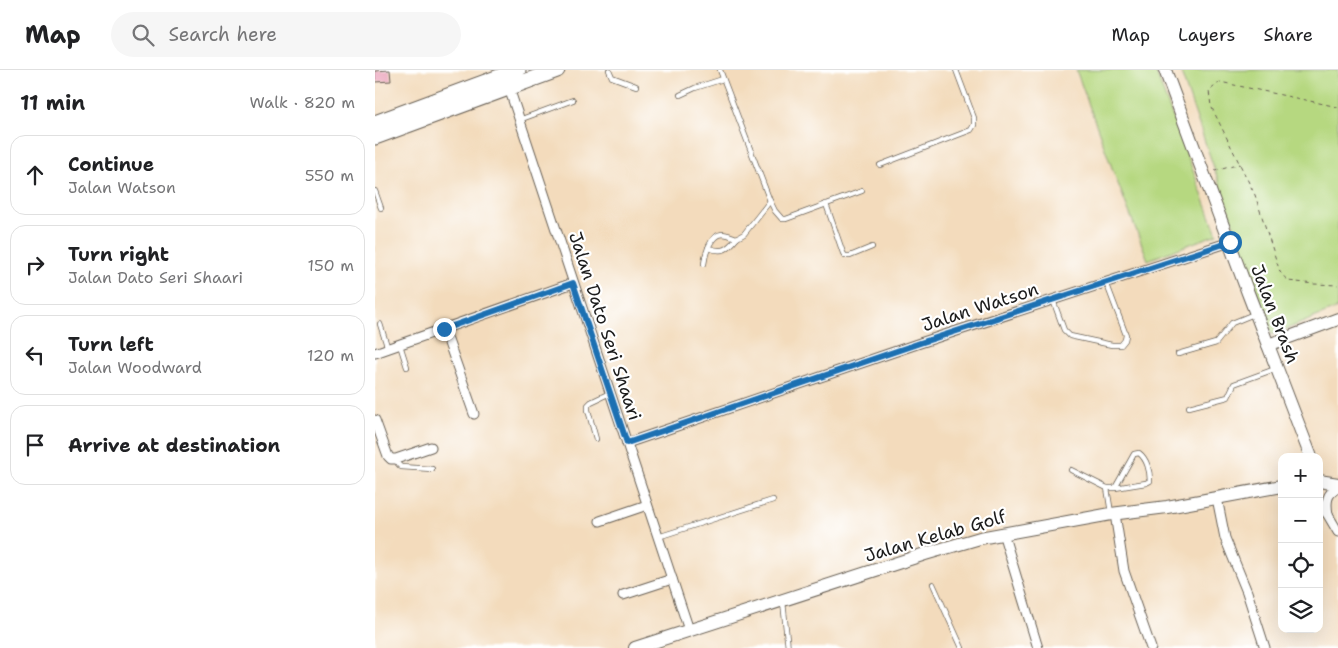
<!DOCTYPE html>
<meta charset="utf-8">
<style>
:root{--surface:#fff;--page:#f6f6f6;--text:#202124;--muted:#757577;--line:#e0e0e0}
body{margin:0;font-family:"Shantell Sans",sans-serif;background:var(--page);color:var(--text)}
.controls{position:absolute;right:15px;bottom:15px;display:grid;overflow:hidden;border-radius:10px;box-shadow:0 5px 20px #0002}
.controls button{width:45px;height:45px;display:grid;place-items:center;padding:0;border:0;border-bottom:1px solid var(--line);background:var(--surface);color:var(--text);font:25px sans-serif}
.stop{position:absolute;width:15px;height:15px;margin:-11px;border:4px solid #1f6fb2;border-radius:50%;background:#fff}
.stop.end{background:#1f6fb2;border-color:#fff;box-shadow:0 1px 5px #0008}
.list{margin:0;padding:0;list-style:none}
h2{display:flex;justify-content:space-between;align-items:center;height:65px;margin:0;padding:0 20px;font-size:21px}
h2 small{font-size:16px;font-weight:400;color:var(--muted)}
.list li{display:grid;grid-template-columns:32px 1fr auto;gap:15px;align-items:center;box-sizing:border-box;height:80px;margin:0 10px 10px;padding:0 10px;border:1px solid var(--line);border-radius:15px}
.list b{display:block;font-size:19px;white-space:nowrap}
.list p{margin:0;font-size:16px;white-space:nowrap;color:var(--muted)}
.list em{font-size:16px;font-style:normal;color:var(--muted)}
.icon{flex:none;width:28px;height:28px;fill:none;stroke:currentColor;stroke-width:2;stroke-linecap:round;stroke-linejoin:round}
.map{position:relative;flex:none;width:963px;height:578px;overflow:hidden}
header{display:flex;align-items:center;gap:30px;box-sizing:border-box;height:70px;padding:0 25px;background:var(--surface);border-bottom:1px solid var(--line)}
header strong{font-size:24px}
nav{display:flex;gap:28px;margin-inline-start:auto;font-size:18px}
.search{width:350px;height:45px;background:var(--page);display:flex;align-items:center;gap:12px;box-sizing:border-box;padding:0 18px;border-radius:28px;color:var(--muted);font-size:19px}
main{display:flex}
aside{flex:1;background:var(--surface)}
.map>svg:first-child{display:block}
.green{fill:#b6d880;stroke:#697a4e}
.building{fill:#e99cb6}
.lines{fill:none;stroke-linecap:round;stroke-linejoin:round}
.lane-casing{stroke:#675f54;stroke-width:6}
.street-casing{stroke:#675f54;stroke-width:11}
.secondary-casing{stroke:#675f54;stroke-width:14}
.primary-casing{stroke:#675f54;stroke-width:17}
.path{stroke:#675f54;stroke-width:1;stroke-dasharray:4 4;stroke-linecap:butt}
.lane{stroke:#fff;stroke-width:4.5}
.street{stroke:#fff;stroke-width:9}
.secondary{stroke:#fff;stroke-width:12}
.primary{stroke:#fff;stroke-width:15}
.route{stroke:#1f6fb2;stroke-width:6}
.labels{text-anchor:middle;stroke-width:4.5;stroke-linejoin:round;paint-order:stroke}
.street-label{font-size:18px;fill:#1c1c1c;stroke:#fff}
</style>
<header>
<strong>Map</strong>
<div class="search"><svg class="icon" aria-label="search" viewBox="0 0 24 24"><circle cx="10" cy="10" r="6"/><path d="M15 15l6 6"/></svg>Search here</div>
<nav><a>Map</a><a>Layers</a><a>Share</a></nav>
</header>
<main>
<aside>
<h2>11 min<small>Walk · 820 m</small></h2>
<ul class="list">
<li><svg class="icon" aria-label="ahead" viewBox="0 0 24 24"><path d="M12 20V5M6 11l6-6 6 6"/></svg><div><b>Continue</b><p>Jalan Watson</p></div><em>550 m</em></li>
<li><svg class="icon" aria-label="right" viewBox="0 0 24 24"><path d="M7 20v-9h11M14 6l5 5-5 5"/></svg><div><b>Turn right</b><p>Jalan Dato Seri Shaari</p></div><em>150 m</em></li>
<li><svg class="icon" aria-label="left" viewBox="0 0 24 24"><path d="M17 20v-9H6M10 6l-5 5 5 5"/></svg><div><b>Turn left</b><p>Jalan Woodward</p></div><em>120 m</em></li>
<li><svg class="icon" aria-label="arrive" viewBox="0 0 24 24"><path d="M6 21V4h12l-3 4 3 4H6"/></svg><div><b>Arrive at destination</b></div></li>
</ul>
</aside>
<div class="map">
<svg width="963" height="578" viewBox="0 0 963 578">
<rect width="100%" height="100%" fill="#fff"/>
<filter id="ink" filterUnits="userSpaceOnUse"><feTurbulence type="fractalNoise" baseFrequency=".02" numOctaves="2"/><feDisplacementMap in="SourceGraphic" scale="10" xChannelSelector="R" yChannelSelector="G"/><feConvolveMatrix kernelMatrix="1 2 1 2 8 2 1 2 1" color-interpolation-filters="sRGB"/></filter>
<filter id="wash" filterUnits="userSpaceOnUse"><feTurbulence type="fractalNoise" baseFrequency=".0096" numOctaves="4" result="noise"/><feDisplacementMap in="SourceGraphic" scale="20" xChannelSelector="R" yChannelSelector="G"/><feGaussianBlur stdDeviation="1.12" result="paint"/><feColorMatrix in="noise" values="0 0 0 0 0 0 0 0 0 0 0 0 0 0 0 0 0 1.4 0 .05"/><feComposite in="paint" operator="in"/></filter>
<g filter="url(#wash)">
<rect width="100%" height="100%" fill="#f3dbbc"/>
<g class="green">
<path d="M701,0H780L842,164L773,190L740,106Z"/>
<path d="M805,0H963V238L897,265Z"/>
</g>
<g id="blocks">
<path class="building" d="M15,0L16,11L0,12V1Z"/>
</g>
</g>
<g filter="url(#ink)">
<use href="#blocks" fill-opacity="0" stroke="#675f54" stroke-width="1"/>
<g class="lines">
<g class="lane-casing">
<g id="lane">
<path d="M234,0L237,7L261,16"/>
<path d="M345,0L395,131L400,141L407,149H411L487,121"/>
<path d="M305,25L320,18L348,9"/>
<path d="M144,50L198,30"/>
<path d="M505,95L596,60L599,55V48L581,0"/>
<path d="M0,121L6,138"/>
<path d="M451,134L468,183L470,186H475L497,177"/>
<path d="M333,178C348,183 352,180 362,168"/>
<path d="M329,194C330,185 335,165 347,164C352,164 358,167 362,168L369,164L395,131"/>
<path d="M678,230L689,260L695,266L737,275H746L750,270L751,265L731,212"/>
<path d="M5,254L13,279"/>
<path d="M25,275L32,297"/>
<path d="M803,284L841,273L857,253L879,244"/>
<path d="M814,337L853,327L859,314L900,299"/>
<path d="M221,369L213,340V335L216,332L235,323"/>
<path d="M21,389L23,394L26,397L57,399"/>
<path d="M696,400L732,418L736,443"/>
<path d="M732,418H740L759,384L764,383C772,389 775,401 775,411L771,413L740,418"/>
<path d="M283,467L398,430"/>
<path d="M558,514L587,578"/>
<path d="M408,532L413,578"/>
</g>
</g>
<g class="street-casing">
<g id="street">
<path d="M134,18L314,560"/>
<path d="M69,259L99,344"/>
<path d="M0,283L198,213"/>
<path d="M0,350L13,386L16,389H21L56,377"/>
<path d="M252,373L545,273L855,172"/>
<path d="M842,428L850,468L872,522L890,578"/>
<path d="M944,434L953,445L963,462"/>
<path d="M740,444L749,501L776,578"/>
<path d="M953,444C951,433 951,423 963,418"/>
<path d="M225,451L272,435"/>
<path d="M628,463L663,578"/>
<path d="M248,525L297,509"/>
</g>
</g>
<g class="secondary-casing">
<g id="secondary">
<path d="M790,0L873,223L936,387"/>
<path d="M893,275L963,249"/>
<path d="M944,411L963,414"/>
<path d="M260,578L550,484L605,468L736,444L792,437L907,416"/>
</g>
</g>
<g class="primary-casing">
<g id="primary">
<path d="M0,53L143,0"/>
<path d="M0,67L182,0"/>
</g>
</g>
<g class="path">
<path d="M963,37L845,12L834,21L836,36L880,125L905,202L913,211L939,214L963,215"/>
<path d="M840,101L865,94"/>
</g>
<use href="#lane" class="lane"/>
<use href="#street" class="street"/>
<use href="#secondary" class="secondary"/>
<use href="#primary" class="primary"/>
</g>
</g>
<g class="lines" filter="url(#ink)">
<path class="route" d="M69,259L198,213L252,373L545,273L855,172"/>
</g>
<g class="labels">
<g class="street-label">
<text transform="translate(605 237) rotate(-18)" y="6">Jalan Watson</text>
<text transform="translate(900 244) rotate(69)" y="6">Jalan Brash</text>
<text transform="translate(230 256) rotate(72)" y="6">Jalan Dato Seri Shaari</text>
<text transform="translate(560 466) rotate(-16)" y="6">Jalan Kelab Golf</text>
</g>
</g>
</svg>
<div class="controls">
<button>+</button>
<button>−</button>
<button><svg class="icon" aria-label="locate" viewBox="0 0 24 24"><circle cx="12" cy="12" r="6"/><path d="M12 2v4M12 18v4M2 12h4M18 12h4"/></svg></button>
<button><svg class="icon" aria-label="layers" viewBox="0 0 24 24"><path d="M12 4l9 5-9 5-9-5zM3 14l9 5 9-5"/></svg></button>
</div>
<div class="stop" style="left:855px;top:172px"></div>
<div class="stop end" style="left:69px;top:259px"></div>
</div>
</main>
